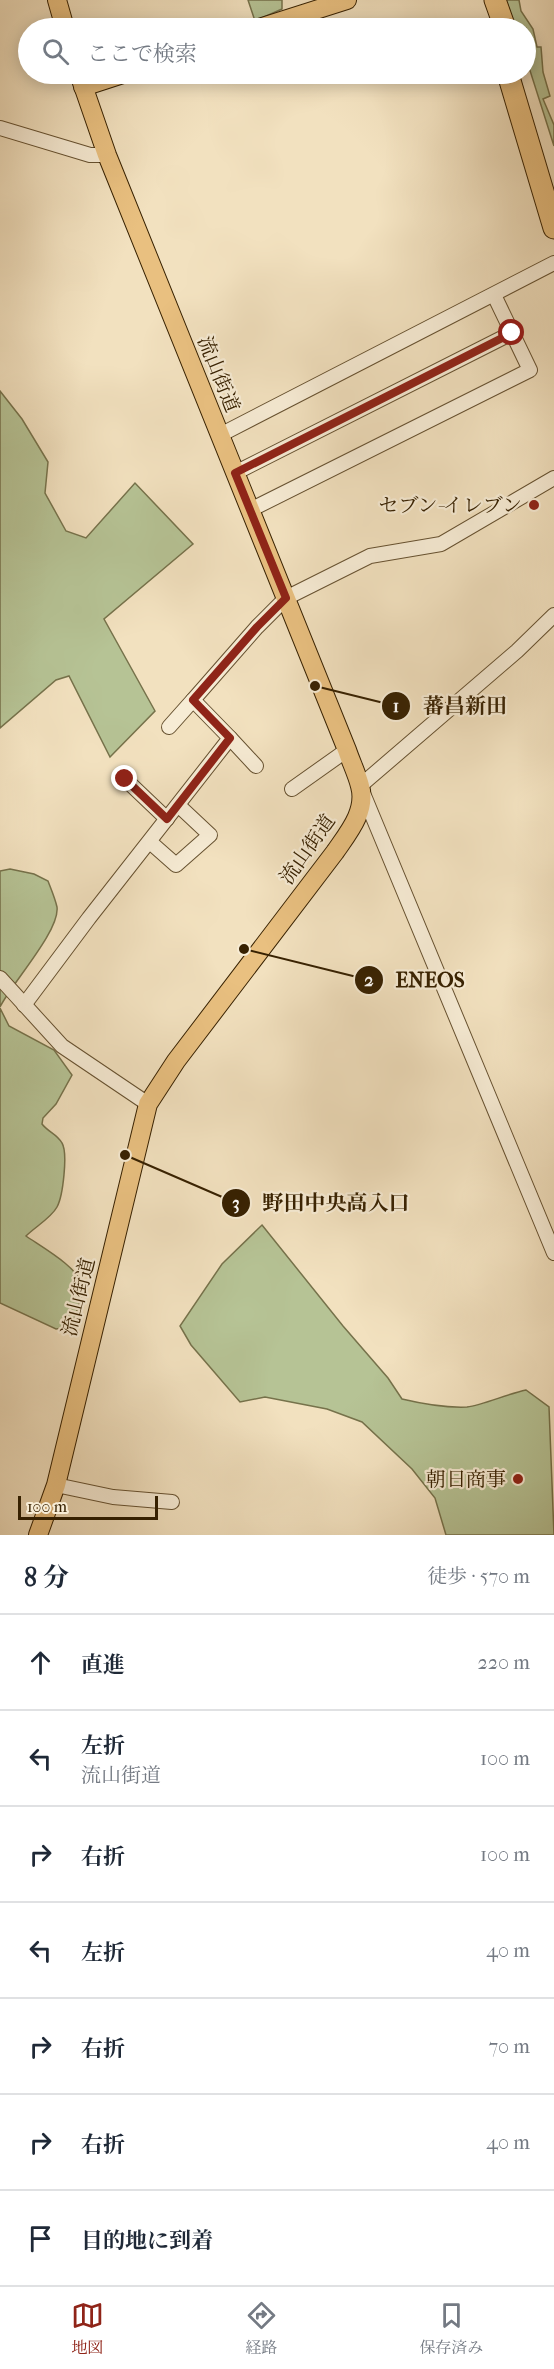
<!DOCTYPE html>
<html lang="ja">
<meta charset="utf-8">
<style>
:root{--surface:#fff;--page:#f2f2f3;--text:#1f2937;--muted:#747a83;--line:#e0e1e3;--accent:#8f2418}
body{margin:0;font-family:"IM FELL French Canon","Noto Serif JP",serif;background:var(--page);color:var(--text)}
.scale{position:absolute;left:18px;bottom:15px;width:140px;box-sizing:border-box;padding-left:6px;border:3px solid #372101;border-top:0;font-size:16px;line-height:21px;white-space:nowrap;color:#372101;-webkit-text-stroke:4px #f7ecd5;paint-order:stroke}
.stop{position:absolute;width:18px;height:18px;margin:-14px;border:4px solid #8f2418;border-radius:50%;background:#fff}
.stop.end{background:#8f2418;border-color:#fff;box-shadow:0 2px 6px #0008}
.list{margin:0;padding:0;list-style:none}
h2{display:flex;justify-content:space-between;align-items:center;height:78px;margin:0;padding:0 24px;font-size:26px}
h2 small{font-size:20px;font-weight:400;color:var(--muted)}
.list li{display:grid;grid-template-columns:39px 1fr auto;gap:18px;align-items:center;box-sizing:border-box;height:96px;padding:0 24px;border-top:2px solid var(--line)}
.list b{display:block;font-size:22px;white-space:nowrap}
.list p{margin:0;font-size:20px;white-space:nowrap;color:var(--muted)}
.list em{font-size:20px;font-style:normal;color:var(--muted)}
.icon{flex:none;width:33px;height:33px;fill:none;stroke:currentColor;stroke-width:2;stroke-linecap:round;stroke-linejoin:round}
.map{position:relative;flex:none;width:554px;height:1535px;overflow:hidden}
.search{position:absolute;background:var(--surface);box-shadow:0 3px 15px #0003;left:18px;right:18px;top:18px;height:66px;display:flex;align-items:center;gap:15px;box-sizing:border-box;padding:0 21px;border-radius:33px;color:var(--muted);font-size:22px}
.sheet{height:750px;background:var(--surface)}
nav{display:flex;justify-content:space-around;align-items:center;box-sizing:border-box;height:84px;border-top:2px solid var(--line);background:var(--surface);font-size:16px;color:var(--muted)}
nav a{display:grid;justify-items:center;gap:3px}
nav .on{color:var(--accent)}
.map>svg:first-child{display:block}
.green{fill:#b6c395;stroke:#76724b;stroke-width:1.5}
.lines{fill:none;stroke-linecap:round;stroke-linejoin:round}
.minor-casing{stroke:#665130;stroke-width:16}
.major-casing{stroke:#372101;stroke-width:20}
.highway-casing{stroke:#372101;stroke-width:23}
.minor{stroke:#f7ecd5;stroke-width:14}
.major{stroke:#e9c080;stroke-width:18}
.highway{stroke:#e9c080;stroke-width:21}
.route{stroke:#8f2418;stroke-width:8}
.poi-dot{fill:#8f2418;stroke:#f7ecd5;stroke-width:2}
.labels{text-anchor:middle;stroke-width:4.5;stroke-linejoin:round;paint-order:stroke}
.street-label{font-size:20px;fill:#372101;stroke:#f7ecd5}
.poi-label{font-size:20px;fill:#372101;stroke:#f7ecd5;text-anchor:end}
.leader{fill:none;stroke:#372101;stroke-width:2}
.callout-dot{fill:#372101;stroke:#f7ecd5;stroke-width:2}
.mark-label{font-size:18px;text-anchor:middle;font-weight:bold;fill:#fff}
.callout-label{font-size:21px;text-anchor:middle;font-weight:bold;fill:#372101;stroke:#f7ecd5;stroke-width:4.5;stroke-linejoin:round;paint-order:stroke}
</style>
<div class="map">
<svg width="554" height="1535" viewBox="0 0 554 1535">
<rect width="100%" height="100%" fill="#f2e1bf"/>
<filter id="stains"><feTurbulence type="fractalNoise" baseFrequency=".00333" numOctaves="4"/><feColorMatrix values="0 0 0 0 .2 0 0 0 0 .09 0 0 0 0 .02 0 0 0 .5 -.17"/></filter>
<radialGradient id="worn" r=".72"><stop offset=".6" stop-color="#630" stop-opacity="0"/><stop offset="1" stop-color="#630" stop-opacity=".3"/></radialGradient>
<g class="green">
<path d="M248,0H282V9L255,21Z"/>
<path d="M505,0H519L521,11L533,29L537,47H541L543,72L550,96L543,99L554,125V146L526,58V28H515Z"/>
<path d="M0,391L22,419L48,462L45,493L66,531L86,538L135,483L193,544L104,619L155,711L110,757L69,676L56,680L0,728Z"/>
<path d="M10,869L34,874L48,881C51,889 55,898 57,907C60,931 11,984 0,1007V871Z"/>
<path d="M0,1008L9,1026L54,1050L72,1075L56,1104L43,1118L42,1124C48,1132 57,1134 62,1143C68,1153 63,1196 57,1207C51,1218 35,1227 26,1236C40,1246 80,1268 82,1286C83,1299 75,1315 71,1327L56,1329L0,1303Z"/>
<path d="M262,1225L343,1326L388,1378L402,1399C423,1404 445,1408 467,1407C483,1405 507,1394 526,1390L549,1407L554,1535H446L435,1498L412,1469L362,1422L327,1409L265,1397L240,1402L191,1345L180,1326L222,1264Z"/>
</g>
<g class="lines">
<g class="minor-casing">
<g id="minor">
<path d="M0,128L90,155H107"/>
<path d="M220,435L554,263"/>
<path d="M235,473L512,333"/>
<path d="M250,510L530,370L494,295"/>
<path d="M554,615L517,651L360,786L554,1253"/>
<path d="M169,727L193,700"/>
<path d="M230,738L256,766"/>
<path d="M125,779L167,819"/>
<path d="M292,789L347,750"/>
<path d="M150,842L176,865L210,835L178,805"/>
<path d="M0,978L62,1046L148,1104"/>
<path d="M24,1005L89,918L230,738L193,700L257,627L286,598L370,556L441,544L554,478"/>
<path d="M56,1485L113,1497L172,1502"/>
</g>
</g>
<g class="major-casing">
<g id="major">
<path d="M57,0L65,28"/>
<path d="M259,28L347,0"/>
<path d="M83,87L123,74"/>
<path d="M38,1535L56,1485L148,1104L176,1061L335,852C348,833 367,811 360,786C357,774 351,762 347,750L107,155L79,74"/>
</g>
</g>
<g class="highway-casing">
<g id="highway">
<path d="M495,0L505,28"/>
<path d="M508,74L554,228"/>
</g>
</g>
<use href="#minor" class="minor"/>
<use href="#major" class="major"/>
<use href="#highway" class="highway"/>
</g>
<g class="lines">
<path class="route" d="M125,779L167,819L230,738L193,700L257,627L286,598L235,473L512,333"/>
</g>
<g class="poi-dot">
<circle cx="534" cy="505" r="6"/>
<circle cx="518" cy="1479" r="6"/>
</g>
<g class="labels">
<g class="street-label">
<text transform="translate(219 374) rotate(68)" y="7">流山街道</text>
<text transform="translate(307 849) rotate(-55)" y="7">流山街道</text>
<text transform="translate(78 1297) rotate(-76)" y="7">流山街道</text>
</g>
<g class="poi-label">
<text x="522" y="512">セブン-イレブン</text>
<text x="506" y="1486">朝日商事</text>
</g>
</g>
<path class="leader" d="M315 686L396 706M244 949L369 980M125 1155L236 1203"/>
<g class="callout-dot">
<circle cx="315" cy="686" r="6"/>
<circle cx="244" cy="949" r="6"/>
<circle cx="125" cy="1155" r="6"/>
<circle cx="396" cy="706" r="15"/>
<circle cx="369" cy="980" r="15"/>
<circle cx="236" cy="1203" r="15"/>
</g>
<g class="mark-label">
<text x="396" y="712">1</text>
<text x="369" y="986">2</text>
<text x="236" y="1209">3</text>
</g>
<g class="callout-label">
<text x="465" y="713">蕃昌新田</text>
<text x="430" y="987">ENEOS</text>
<text x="336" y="1210">野田中央高入口</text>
</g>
<rect width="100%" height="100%" filter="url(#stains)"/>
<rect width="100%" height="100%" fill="url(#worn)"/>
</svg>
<div class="scale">100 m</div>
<div class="stop" style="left:512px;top:333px"></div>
<div class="stop end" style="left:125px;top:779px"></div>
<div class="search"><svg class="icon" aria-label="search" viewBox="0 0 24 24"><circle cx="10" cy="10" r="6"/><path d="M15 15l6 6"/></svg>ここで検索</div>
</div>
<section class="sheet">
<h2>8 分<small>徒歩 · 570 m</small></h2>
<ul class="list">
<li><svg class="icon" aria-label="ahead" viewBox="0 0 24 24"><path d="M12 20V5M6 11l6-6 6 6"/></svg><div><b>直進</b></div><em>220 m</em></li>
<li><svg class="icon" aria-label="left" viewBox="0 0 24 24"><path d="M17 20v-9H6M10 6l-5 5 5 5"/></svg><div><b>左折</b><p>流山街道</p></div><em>100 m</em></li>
<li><svg class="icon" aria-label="right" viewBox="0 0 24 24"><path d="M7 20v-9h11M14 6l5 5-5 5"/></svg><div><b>右折</b></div><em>100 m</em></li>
<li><svg class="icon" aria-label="left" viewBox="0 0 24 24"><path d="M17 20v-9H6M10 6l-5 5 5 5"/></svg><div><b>左折</b></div><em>40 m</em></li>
<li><svg class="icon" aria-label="right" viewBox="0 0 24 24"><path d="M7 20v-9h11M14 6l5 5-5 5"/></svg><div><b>右折</b></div><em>70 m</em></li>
<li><svg class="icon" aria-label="right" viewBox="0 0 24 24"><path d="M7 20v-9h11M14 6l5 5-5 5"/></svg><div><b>右折</b></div><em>40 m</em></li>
<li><svg class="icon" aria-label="arrive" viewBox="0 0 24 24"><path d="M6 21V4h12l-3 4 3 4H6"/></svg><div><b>目的地に到着</b></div></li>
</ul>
</section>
<nav>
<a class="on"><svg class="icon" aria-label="map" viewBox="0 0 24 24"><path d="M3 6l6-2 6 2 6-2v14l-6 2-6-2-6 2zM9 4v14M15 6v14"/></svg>地図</a>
<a><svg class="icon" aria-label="directions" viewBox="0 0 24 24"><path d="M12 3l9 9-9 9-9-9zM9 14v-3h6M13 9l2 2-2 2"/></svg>経路</a>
<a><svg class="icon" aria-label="saved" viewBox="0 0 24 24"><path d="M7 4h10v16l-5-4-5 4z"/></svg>保存済み</a>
</nav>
